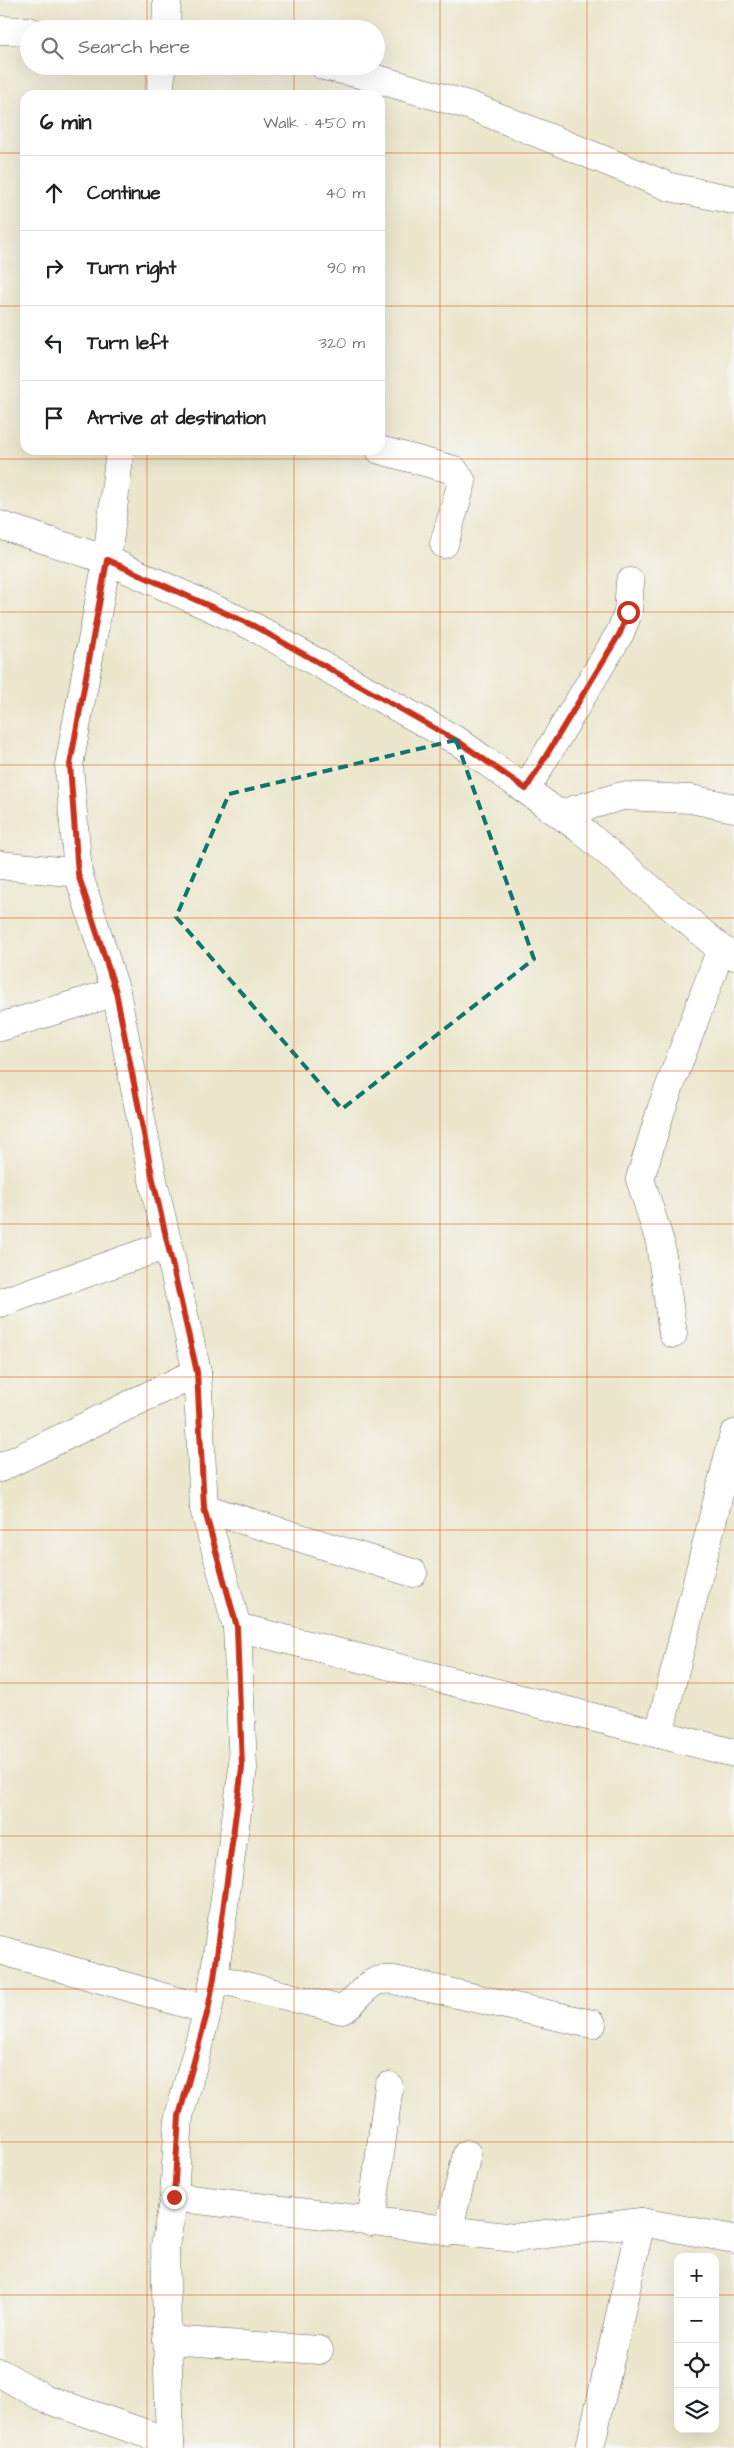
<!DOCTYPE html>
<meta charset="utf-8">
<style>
:root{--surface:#fff;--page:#f6f6f6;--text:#202124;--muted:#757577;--line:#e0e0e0}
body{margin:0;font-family:"Architects Daughter",sans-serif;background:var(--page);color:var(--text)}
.controls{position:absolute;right:15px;bottom:15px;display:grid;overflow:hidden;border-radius:10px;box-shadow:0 5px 20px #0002}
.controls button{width:45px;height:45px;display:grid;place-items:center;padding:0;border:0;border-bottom:1px solid var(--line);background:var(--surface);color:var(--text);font:25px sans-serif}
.stop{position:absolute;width:15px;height:15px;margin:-11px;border:4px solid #c8321e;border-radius:50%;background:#fff}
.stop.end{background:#c8321e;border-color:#fff;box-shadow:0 1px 5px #0008}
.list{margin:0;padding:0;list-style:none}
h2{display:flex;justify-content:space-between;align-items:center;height:65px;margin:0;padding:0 20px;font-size:21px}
h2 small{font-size:16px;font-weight:400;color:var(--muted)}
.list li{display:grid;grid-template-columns:32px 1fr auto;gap:15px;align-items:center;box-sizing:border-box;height:75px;padding:0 20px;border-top:1px solid var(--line)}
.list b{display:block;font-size:19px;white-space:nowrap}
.list em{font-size:16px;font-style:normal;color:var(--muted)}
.icon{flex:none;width:28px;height:28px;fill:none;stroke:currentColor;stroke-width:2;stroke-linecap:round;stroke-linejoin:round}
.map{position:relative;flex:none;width:734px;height:2448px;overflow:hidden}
.search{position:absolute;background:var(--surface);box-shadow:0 5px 20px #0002;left:20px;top:20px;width:365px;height:55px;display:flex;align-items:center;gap:12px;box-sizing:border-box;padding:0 18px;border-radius:28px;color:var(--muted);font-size:19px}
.panel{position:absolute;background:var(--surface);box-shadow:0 5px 20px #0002;left:20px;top:90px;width:365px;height:365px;border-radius:15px}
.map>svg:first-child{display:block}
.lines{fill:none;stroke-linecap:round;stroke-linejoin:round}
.minor-casing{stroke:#64635a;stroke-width:29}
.minor{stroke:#fff;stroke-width:28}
.route{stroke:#c8321e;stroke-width:6}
.marked{fill:none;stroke:#0f766e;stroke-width:4;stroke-dasharray:10 6;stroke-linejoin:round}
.grid{fill:none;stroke:#de560d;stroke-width:1;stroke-opacity:0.55}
</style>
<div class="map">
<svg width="734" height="2448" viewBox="0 0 734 2448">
<rect width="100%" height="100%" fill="#f6f6f2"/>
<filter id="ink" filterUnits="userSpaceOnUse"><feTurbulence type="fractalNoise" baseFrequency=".02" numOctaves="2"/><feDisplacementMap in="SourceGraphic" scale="10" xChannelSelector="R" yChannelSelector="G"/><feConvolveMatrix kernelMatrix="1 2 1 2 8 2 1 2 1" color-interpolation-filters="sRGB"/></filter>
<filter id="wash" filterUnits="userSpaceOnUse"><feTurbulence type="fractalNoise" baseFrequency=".0096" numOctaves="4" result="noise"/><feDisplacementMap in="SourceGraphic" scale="20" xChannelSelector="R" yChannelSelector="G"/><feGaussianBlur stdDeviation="1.12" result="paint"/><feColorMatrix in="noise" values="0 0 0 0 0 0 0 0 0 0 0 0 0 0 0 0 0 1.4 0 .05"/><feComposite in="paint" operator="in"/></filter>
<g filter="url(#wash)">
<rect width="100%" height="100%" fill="#ebe6cc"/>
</g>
<g filter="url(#ink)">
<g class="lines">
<g class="minor-casing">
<g id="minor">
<path d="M166,29L167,0"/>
<path d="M0,30L29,31"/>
<path d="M324,66L356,73L471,106L670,187L734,200"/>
<path d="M159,95L162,66"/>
<path d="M120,450L107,560L69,765L78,873L116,992L153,1180L197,1372L204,1508L237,1627L243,1768L214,1978L208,2010L179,2116L174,2197L165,2246L170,2448"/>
<path d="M380,450L454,470L462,482L444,544"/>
<path d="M0,525L107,560L254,627L459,742L583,831L721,949L734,956"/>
<path d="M526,789L620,633L628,613L630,582"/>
<path d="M560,814L622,796L691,799L734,808"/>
<path d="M0,865L78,873"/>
<path d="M0,1027L116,992"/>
<path d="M0,1303L167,1245"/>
<path d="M673,1334L660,1242L640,1179L662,1107L721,949"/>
<path d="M0,1468L197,1372"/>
<path d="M204,1508L413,1573"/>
<path d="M237,1627L734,1753"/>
<path d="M659,1734L734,1434"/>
<path d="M0,1950L208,2010"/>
<path d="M214,1978L342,2010C355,2003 363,1986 377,1981C382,1979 389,1980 394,1980L592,2024"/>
<path d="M174,2197L514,2238L641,2222L734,2239"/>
<path d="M371,2222L389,2086"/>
<path d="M448,2232L467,2154"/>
<path d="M167,2340L319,2350"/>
<path d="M0,2373L46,2399L170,2442"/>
<path d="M590,2448L641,2222"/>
</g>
</g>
<use href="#minor" class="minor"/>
</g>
</g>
<g class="lines" filter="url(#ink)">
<path class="route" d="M174,2197L179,2116L208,2010L214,1978L242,1768L237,1627L204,1508L197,1372L153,1180L116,992L78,874L70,765L107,560L254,626L459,742L526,789L620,633L628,612"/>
</g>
<path class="marked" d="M456,740L534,959L342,1109L176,917L229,794Z"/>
<path class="grid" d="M147,0V29M294,0V29M440,0V2448M587,0V2448M147,66V95M294,66V95M0,153H25M380,153H734M0,306H25M380,306H734M147,450V2448M294,450V2448M0,459H734M0,612H734M0,765H734M0,918H734M0,1071H734M0,1224H734M0,1377H734M0,1530H734M0,1683H734M0,1836H734M0,1989H734M0,2142H734M0,2295H678M715,2295H734"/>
</svg>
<div class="controls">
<button>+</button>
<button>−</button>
<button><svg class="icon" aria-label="locate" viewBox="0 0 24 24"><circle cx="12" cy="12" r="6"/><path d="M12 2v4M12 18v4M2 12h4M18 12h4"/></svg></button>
<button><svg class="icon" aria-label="layers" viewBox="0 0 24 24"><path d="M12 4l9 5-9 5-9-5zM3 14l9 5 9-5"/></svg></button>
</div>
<div class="stop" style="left:628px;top:612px"></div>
<div class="stop end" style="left:174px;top:2197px"></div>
<div class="search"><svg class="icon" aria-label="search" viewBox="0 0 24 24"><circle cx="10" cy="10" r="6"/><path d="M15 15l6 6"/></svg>Search here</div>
<section class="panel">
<h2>6 min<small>Walk · 450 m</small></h2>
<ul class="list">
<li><svg class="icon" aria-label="ahead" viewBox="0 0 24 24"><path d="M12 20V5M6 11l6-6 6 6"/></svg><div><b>Continue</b></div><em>40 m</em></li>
<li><svg class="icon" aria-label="right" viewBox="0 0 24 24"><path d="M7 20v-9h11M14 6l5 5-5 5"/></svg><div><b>Turn right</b></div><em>90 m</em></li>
<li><svg class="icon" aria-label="left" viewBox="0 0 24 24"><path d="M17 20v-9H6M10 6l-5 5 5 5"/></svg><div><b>Turn left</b></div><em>320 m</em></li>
<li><svg class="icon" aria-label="arrive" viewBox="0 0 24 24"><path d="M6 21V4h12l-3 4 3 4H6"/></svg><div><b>Arrive at destination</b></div></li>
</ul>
</section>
</div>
